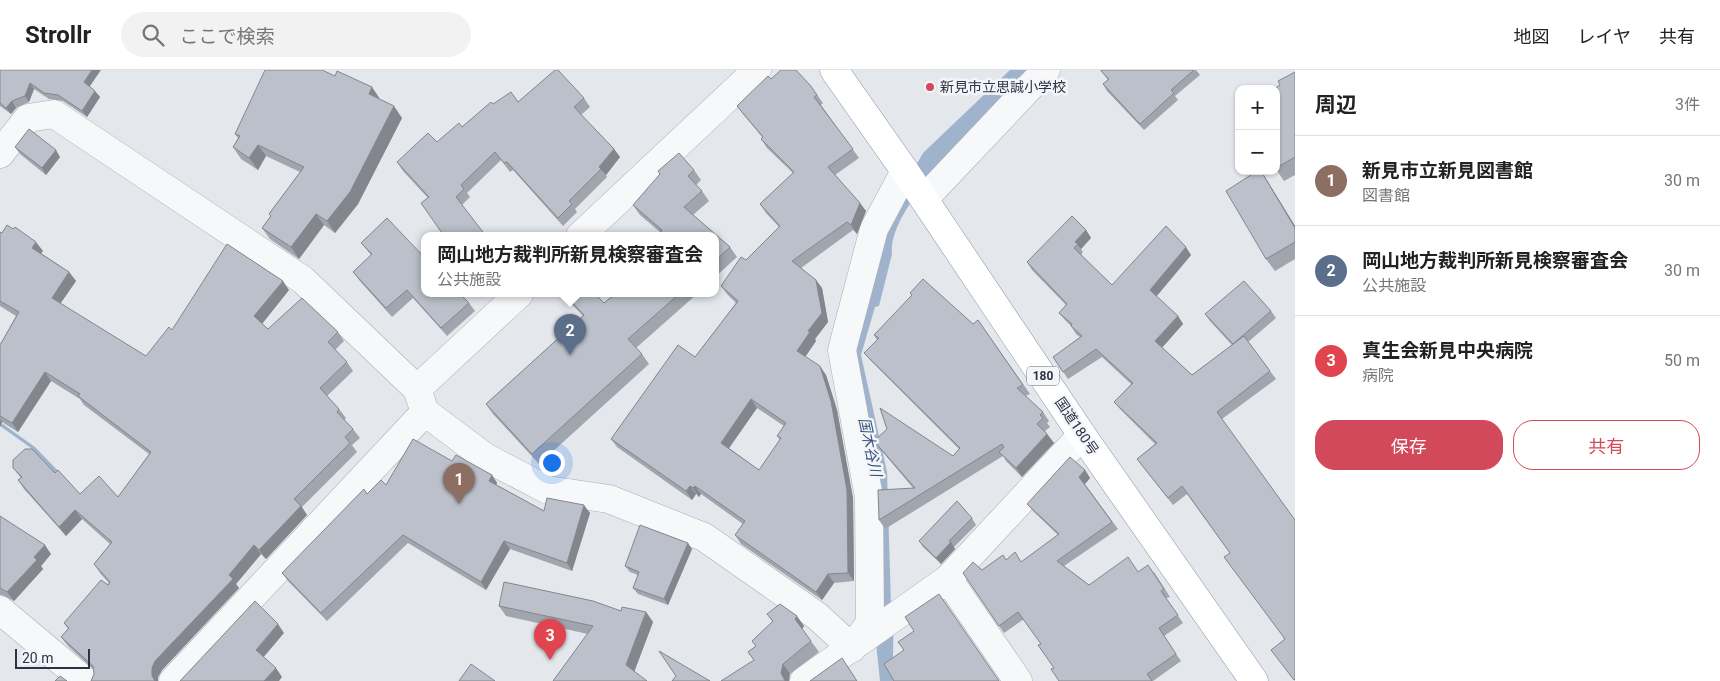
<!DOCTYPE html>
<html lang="ja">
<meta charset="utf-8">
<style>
:root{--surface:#fff;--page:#f2f2f2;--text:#222;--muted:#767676;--line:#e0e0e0;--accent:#d1495b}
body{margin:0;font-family:Roboto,"Noto Sans JP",sans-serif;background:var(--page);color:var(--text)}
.controls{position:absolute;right:15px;top:15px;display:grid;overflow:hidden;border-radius:10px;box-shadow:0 1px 4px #0004}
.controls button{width:45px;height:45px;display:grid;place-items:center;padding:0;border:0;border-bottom:1px solid var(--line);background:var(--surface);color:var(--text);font:25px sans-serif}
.scale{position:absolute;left:15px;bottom:12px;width:75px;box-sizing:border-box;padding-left:5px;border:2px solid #2b3445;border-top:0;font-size:14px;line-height:18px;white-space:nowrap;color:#2b3445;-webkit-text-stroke:4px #f4f6f9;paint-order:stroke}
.you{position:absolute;left:551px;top:392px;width:18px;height:18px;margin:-12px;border:4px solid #fff;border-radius:50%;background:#1a73e8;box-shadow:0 0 0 8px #1a73e833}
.badge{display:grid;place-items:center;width:32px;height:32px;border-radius:50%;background:var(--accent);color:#fff;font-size:16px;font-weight:700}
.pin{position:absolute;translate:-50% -41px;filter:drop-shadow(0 1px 2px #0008)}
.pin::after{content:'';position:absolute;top:26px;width:18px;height:15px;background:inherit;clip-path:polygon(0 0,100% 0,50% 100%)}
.popup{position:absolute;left:421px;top:162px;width:298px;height:65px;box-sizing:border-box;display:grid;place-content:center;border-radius:10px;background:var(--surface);filter:drop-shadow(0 1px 4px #0005);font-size:16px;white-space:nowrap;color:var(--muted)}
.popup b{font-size:19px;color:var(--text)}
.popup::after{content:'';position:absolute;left:50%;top:100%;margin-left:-10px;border:10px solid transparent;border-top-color:var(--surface)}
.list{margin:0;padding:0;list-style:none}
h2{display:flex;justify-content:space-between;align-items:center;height:65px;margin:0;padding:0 20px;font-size:21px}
h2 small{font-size:16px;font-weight:400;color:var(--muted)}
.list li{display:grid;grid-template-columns:32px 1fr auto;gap:15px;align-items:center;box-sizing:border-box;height:90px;padding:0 20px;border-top:1px solid var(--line)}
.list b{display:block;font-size:19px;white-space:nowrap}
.list p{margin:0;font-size:16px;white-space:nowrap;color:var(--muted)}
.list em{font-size:16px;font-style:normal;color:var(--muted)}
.actions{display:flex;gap:10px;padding:15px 20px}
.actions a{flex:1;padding:11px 0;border:1px solid var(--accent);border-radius:20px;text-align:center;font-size:18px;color:var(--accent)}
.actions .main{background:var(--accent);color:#fff}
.icon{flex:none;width:28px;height:28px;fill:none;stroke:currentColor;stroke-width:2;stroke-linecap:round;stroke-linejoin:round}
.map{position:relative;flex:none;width:1295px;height:611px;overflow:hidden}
header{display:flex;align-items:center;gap:30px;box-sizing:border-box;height:70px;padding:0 25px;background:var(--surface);border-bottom:1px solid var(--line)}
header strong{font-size:24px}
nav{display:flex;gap:28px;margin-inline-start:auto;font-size:18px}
.search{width:350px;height:45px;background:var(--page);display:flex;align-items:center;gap:12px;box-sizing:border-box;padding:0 18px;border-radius:28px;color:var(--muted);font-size:19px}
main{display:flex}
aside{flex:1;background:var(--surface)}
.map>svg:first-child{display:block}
.water{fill:#9fb4cc}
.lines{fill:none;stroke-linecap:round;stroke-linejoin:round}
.minor-casing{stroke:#a9aeb7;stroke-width:29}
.trunk-casing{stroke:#8b94a3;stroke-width:29}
.minor{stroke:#f7f8fa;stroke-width:28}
.trunk{stroke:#fff;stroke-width:28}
.wall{fill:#a1a5ae;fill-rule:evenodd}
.shaded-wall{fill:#83868d}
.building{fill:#bbc0ca;stroke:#83868d;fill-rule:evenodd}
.poi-dot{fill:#d1495b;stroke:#f4f6f9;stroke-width:2}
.labels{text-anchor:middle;stroke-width:5;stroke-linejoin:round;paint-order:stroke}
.shield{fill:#f4f6f9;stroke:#676e7b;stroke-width:1}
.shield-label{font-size:12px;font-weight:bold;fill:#2b3445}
.poi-label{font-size:14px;fill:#2b3445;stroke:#f4f6f9;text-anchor:start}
.street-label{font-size:14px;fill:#2b3445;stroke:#f4f6f9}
.water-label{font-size:15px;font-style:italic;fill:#34527a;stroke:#f4f6f9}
</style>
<header>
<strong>Strollr</strong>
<div class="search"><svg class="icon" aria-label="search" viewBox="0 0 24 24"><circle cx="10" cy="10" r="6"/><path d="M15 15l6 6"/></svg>ここで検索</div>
<nav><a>地図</a><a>レイヤ</a><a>共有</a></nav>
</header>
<main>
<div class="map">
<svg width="1295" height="611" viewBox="0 0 1295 611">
<rect width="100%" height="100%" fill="#e4e7ec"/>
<g class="water">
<path d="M1010,0H1035C998,37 887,132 892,184L879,236L875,237L861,285L887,402L891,535C896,561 891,585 894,611H880L846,283L886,148L923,83Z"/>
<path d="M0,352L35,377L64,407L60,408L31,378L0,356Z"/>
</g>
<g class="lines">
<g class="minor-casing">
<g id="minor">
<path d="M0,84L28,48L54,44L303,210L417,319L425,342L485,387L548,420L609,429L704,467L817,546L852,578"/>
<path d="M924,129L1046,0"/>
<path d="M580,166L757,0"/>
<path d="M417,319L519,224"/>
<path d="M948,509L1018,611"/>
<path d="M0,540L85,611"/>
<path d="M852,578L870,553L869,427L842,280L874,159L905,101"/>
<path d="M173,611L425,342"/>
<path d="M804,611L948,509L1082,365"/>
</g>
</g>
<g class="trunk-casing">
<path id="trunk" d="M834,0L905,101L1082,365L1254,611"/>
</g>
<use href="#minor" class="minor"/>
<use href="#trunk" class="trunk"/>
</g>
<g class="wall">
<path d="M0,0L90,17L100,27L87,47L63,31L49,29L34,19L29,32L16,38L11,44L0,36Z"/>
<path d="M1101,0H1196L1200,5L1175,26L1178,30L1144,60L1107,21L1103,14L1108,10L1101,1Z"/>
<path d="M1295,2V105L1284,111L1276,99V19Z"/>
<path d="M771,9L810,15L823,33L821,35L859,88L835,105L866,141L857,164L853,160L801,198L822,218L828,252L815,269L816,271L805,287L826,305L837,340L853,428L854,511L834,513L822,530L741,474L735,465L743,454L701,424L699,427L696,424L692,430L617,377L611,369L695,287L736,233L727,224L721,216L779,157L766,143L760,134L793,103L767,78L761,69L763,68L743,44L737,36ZM757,338L784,356L777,366L780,370L759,400L729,378Z"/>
<path d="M584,28L590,37L581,45L614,79L620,87L606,105L607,107L575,139L577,142L563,156L513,100L510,102L501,90L467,123L470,127L462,135L428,128L403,101L397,92L437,72L462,57L493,34L518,32Z"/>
<path d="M380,29L402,48L358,134L335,163L324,155L299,189L270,169L262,158L271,146L269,144L300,102L266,86L258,100L241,89L233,77L238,68L235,64Z"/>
<path d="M15,77L60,87L46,105L20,84Z"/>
<path d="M694,100L701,110L696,115L702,121L709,131L693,145L730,177L737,187L715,207V166H662L660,162L640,145L633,135Z"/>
<path d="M1261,101L1268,112L1295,156V189L1275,201L1266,189Z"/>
<path d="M13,159L43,181L41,183L69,202L76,211L60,234L146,286L172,260L289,220L262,254L268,259L338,262L344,271L335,280L347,292L353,301L327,326L339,339L346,348L344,350L353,359L360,368L352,375L357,382L302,437L307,445L266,489L261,484L236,514L239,518L162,600L158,607V611H91L94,604V600L68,576L61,567L68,559L64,553L109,513L100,503L94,494L110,474L82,449L66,466L24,419L18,410L21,408L13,398L55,403L80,424L118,427L149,384L84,335L80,329L51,311L18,362L2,352L0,357V275L16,246L0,236V162L2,163Z"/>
<path d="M1086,160L1091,168L1081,179L1083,182L1081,185L1112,215L1191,185L1156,227L1178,246L1183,254L1162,277L1192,305L1232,275L1210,251L1205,244L1271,241L1276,248L1248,272L1276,309L1222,349L1295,450V611L1271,580L1285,570L1230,483L1187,424L1173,435L1137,389L1155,374L1120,339L1114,332L1131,314L1102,287L1068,309L1053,287L1080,267L1076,264L1071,256L1065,250L1059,243L1066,235L1032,200L1027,192Z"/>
<path d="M361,173L469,233L475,241L447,266L413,228L392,247L359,210L353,202L371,185Z"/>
<path d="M562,224H595L604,233L615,224H697L636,278L642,284L649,294L539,394L493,344L486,334L583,246Z"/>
<path d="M978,250L1030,324L1025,326L1043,342L1049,351L1047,353L1050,357L1045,361L1054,373L1022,407L1006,391L1003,386L885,459L879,450L913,418L881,380L874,371L953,386L959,379L871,291L864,283L877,270L874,265L973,254Z"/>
<path d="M452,391L492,405L497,413L496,415L544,441L590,443L572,501L510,479L486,520L408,473L327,551L288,511L282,503L367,424L386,415Z"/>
<path d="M1085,400L1090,408L1085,414L1118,459L1064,496L1089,515L1138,502H1154L1170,527L1166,528L1183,553L1164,566L1181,591L1153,611L1054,598L1041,574L1024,549L1004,563L963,503L982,500L1003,485L1006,490L1021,492L1058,465L1033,441L1027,434Z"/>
<path d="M0,446L51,484L41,496L43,499L14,531L2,525H0Z"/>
<path d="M972,448L976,455L954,477L955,479L941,494L923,477L919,471Z"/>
<path d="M692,479L668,535L638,524L633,518L638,505L630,502L625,496Z"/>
<path d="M499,536L646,542L653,552L634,602L553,611L588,564L506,546Z"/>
<path d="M767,544L804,556L802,559L819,582L790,604L754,590L748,582L756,576L752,571L773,552Z"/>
</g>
<g class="shaded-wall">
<path d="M92,0H101L88,19L84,12Z"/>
<path d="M30,13L34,19L29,32L25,26Z"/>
<path d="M372,17L380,29L369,24Z"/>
<path d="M95,21L100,27L87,47L82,41Z"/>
<path d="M12,31L16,38L11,44L6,38Z"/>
<path d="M394,36L402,48L358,134L335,163L327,151Z"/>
<path d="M258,75L266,86L258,100L249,88Z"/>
<path d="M614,79L620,87L606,105L599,97Z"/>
<path d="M56,80L60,87L46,105L42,98Z"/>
<path d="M1261,101L1268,112L1295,156V158Z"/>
<path d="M860,133L866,141L857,164L851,155Z"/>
<path d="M316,144L324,155L299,189L291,177Z"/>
<path d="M1086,160L1091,168L1081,179L1075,172Z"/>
<path d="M36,172L43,181L38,187L32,178Z"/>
<path d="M1186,177L1191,185L1155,228L1150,220Z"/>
<path d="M69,202L76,211L58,237L52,228Z"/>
<path d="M816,210L822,218L828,252L815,269L816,271L803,290L797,281L808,261Z"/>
<path d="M283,211L289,220L261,255L254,246Z"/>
<path d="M1178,246L1183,254L1161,279L1155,271Z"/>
<path d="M820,296L826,305L837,340L853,428L854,511L848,503Z"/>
<path d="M45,302L51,311L18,362L12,353Z"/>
<path d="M751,329L757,338L727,381L721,373Z"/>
<path d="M0,349L2,352L0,357Z"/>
<path d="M1047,364L1054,373L1022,407L1016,398Z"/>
<path d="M1085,400L1090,408L1085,414L1079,407Z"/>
<path d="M492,405L497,413L494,419L489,411Z"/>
<path d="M690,416L696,424L692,430L686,421Z"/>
<path d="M695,416L701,424L699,427L693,418Z"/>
<path d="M584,435L590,443L572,501L567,493Z"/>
<path d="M301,436L307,445L266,489L259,480Z"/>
<path d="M75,440L82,449L66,466L59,457Z"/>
<path d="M504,471L510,479L486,520L481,512Z"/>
<path d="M951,472L955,479L941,494L936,488Z"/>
<path d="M688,473L692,479L668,535L664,529Z"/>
<path d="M45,475L51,484L41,496L43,499L14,531L7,522L34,487Z"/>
<path d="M254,475L261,484L236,514L239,518L162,600L158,607V611H155L152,606V598L155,591Z"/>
<path d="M828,504L834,513L822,530L816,522Z"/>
<path d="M646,542L653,552L633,605L626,595Z"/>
<path d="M797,546L804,556L802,559L795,549Z"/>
<path d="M278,554L284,563L262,589L256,580Z"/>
<path d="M783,594L790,604L789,611H785L781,603Z"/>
<path d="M276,598L282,607L279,611H264Z"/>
</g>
<g class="building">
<path d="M0,0H92L84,12L95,21L82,41L58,25L44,23L30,13L25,26L12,31L6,38L0,33Z"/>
<path d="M265,0H322L335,6L337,1L372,17L369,24L394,36L350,122L327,151L316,144L291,177L262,158L271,146L269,144L304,97L258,75L249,88L233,77L240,66L235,64Z"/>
<path d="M555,0H558L584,28L574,37L614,79L599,97L601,99L569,131L572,134L558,148L507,92L504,93L495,82L461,115L464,119L456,127L486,166H444L421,133L429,127L397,92L428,63L437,72L459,53L462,57L491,32L493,34L511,22L518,32Z"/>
<path d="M781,0H796L810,15L817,25L814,27L853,79L828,97L860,133L851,155L847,152L792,191L816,210L822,243L808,261L810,262L797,281L820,296L831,331L847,420L848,503L828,504L816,522L735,465L745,451L695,416L693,418L690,416L686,421L611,369L678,275L695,287L738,231L721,216L741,187L746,190L780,156L760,134L794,102L761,69L763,67L737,36L768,6L771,9ZM751,329L786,353L777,366L781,368L759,400L721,373Z"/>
<path d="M1101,0H1194L1171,20L1174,23L1140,54L1103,14L1109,9L1101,1Z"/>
<path d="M1295,2V87L1276,98V19H1274L1280,15L1278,11Z"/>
<path d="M29,59L56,80L42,98L15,77Z"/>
<path d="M679,83L694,100L688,106L702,121L684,137L730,177L715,191V166H664L660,163L662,160L633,135L660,104L658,101Z"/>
<path d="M1257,101H1261L1295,158V172L1266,189L1226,121Z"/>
<path d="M1072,146L1086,160L1075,172L1078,174L1074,178L1112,215L1166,156L1186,177L1150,220L1178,246L1155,271L1192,305L1244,266L1270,301L1217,342L1295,450V609L1294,610L1271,580L1285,569L1224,487L1230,483L1182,416L1168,428L1137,389L1157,373L1114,332L1133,313L1096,279L1063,302L1053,287L1082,266L1071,256L1072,254L1059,243L1067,234L1027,192Z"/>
<path d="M387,148L425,188V224H460L469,233L441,258L407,220L386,238L353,202L372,184L361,173Z"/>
<path d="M7,155L13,159L15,157L36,172L32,178L69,202L52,228L146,286L169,257L172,260L227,174L283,211L254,246L268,259L302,228L338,262L328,272L347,292L320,318L339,339L337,342L353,359L345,367L350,373L294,429L301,436L259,480L254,475L229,505L233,509L155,591L152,598V606L155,611H91L94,604L93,596L61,567L69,558L64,553L101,510L108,515L110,512L94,494L112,472L75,440L59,457L18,410L22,407L13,398V390L25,379H32L55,403L58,400L80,424L99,406L118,427L151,382L78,326L80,324L45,302L12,353L0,346V275L19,242L0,231V162L2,163Z"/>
<path d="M923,209L973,254L978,250L1023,315L1017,318L1043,342L1040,345L1043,348L1037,354L1047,364L1016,398L999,382L1004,377L1002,374L879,450L878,420L915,418L874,371L887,359L880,338L953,386L960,378L864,283L879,268L874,265L912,225L910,223Z"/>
<path d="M1244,211L1271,241L1233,274L1205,244Z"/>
<path d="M564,224H595L604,233L615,224H679L628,269L642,284L532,384L486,334L584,245Z"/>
<path d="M413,369L452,391L456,385L492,405L489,411L544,441L547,428L584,435L567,493L504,471L481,512L403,465L321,543L282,503L364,419L367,424L381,410L386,415Z"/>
<path d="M1070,387L1085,400L1079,407L1112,452L1057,491L1089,515L1128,487L1138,502L1148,495L1164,519L1161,521L1178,545L1159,558L1176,584L1147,604L1152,611H1059L1051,599L1054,598L1038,575L1041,574L1018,542L999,556L963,503L973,492L982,500L1003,485L1006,490L1015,482L1021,492L1059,464L1027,434Z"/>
<path d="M957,431L972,448L949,471L951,472L936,488L919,471Z"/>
<path d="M0,446L45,475L34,487L37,490L7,522L0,518Z"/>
<path d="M640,455L688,473L664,529L633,518L639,502L625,496Z"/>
<path d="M504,512L593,531L621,541L622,537L646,542L626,595L647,611H553L593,556L499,536Z"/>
<path d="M939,524L999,611H894L884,594L904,580L898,572L914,561L905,547Z"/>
<path d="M255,531L278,554L256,580L276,598L264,611H180Z"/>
<path d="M780,534L797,546L795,549L811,571L783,594L781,603L785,611H721L754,590L748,582L756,576L752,571L773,551L767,544Z"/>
<path d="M659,581L710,611H672L676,606Z"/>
<path d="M842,588L857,611H810Z"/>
<path d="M471,594L495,611H459Z"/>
<path d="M60,606L67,611H55Z"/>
</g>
<circle class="poi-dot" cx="930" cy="17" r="5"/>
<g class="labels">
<rect class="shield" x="1027" y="296.5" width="32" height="19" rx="4"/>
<g class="shield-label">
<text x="1043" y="310">180</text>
</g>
<g class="poi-label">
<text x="940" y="22">新見市立思誠小学校</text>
</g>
<g class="street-label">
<text transform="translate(1077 356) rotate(56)" y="5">国道180号</text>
</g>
<g class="water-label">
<text transform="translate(870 377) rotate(78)" y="5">国木谷川</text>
</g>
</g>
</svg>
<div class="controls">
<button>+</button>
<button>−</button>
</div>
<div class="scale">20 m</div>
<div class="you"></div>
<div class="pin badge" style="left:459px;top:434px;background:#8d6e63">1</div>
<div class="pin badge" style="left:570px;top:285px;background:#5c6f8a">2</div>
<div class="popup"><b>岡山地方裁判所新見検察審査会</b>公共施設</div>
<div class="pin badge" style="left:550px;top:590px;background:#e0444e">3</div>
</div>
<aside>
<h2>周辺<small>3件</small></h2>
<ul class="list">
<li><span class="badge" style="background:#8d6e63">1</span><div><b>新見市立新見図書館</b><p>図書館</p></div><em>30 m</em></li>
<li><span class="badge" style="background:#5c6f8a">2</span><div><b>岡山地方裁判所新見検察審査会</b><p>公共施設</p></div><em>30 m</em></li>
<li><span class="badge" style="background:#e0444e">3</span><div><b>真生会新見中央病院</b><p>病院</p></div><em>50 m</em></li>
</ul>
<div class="actions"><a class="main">保存</a><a>共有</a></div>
</aside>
</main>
